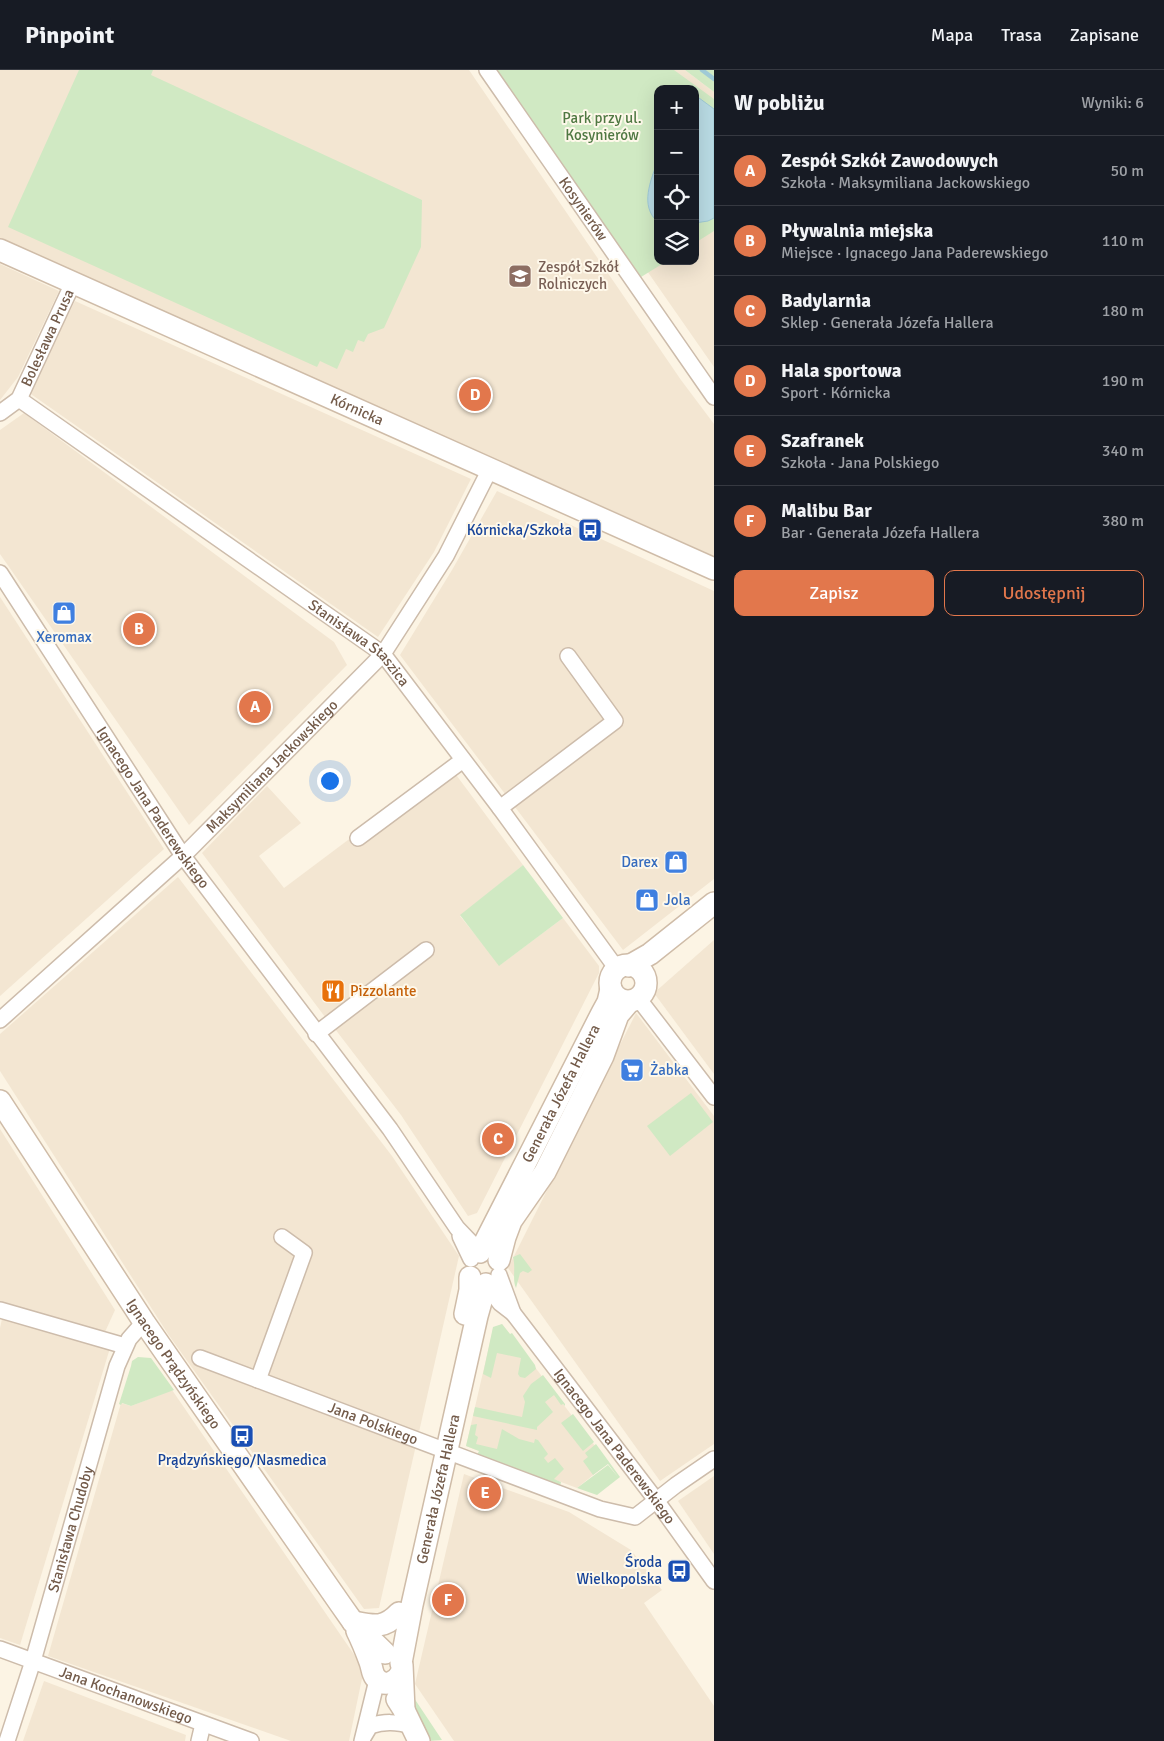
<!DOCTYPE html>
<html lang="pl">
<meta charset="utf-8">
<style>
:root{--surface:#171b24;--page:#242831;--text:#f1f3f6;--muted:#9ea1a6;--line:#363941;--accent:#e2774c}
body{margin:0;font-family:Signika,sans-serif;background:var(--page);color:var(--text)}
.controls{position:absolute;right:15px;top:15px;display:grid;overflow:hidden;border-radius:10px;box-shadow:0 5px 20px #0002}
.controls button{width:45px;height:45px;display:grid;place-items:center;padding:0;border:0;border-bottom:1px solid var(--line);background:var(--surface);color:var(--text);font:25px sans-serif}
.you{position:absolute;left:329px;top:710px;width:18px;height:18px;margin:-12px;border:4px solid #fff;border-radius:50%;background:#1a73e8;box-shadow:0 0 0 8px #1a73e833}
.badge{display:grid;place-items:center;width:32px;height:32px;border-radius:50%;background:var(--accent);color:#fff;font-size:16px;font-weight:700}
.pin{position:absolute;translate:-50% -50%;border:2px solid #fff;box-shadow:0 1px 5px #0006}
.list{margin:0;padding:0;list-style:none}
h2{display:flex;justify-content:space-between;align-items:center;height:65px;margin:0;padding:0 20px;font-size:21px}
h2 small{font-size:16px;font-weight:400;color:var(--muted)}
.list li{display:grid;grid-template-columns:32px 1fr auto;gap:15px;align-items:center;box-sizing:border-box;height:70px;padding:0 20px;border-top:1px solid var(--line)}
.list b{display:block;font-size:19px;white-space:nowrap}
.list p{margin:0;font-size:16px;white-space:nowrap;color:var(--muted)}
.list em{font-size:16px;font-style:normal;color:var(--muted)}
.actions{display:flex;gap:10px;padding:15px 20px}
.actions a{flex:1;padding:11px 0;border:1px solid var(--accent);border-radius:10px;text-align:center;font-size:18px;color:var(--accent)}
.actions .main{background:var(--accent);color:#fff}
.icon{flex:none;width:28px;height:28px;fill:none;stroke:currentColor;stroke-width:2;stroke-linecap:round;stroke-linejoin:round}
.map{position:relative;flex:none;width:714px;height:1671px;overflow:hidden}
header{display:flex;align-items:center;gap:30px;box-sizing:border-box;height:70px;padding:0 25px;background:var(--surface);border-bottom:1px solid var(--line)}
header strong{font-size:24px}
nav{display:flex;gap:28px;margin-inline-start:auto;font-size:18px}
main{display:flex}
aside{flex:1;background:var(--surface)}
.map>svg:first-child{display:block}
.residential{fill:#f3e6d2;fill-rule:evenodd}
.green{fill:#d0e9c3}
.water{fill:#b9dbe4;stroke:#9fcad6}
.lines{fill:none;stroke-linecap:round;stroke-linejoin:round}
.stream{stroke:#9fcad6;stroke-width:4.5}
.street-casing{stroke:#cdbcab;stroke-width:18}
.secondary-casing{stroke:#cfbca8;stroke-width:24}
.street{stroke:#fff;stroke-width:15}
.secondary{stroke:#fff;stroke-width:21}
.labels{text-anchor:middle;stroke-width:4;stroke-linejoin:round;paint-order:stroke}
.park-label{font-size:15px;fill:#4f7842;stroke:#fef8ea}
.street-label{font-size:15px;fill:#735b4a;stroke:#fef8ea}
.education-label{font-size:15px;fill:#785e54;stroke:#fef8ea;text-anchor:start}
.transit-label{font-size:15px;fill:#164399;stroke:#fef8ea;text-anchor:end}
.shop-label{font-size:15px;fill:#366cbe;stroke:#fef8ea;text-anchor:start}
.food-label{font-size:15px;fill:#c56008;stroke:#fef8ea;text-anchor:start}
</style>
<header>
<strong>Pinpoint</strong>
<nav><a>Mapa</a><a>Trasa</a><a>Zapisane</a></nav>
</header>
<main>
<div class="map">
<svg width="714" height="1671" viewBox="0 0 714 1671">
<rect width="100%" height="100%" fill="#fcf4e4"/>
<g class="residential">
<path d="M0,0H469L681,310L714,354V486L0,168Z"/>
<path d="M507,0H685L714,22V297ZM658,19H695V191H658Z"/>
<path d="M0,194L59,221L18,307L0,330Z"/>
<path d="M75,231L471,409L434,482L378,567L28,322Z"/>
<path d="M24,343L334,572L347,595L189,755L0,484V360Z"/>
<path d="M497,421L714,521V809L623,880L400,585L452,500Z"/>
<path d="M0,527L164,779L0,926Z"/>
<path d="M454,702L523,795L460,846L500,895L563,848L599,896V903L477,1143L468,1146L401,1045L335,959L433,884L424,872L325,947L202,783L267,716L301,753L259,786L284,818L352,767Z"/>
<path d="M178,807L392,1086L459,1186L379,1538L364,1539L168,1264L0,1001V964Z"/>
<path d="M714,870V1004L654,923Z"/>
<path d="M636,943L714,1046V1374L660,1411L508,1198Z"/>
<path d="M0,1059L115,1240L105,1262L0,1233Z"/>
<path d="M2,1249L110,1278L20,1575L0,1568V1258Z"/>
<path d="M502,1254L608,1393L577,1418L466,1376L493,1259Z"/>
<path d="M172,1320L364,1599L349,1671H291L48,1586L121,1333L131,1336Z"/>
<path d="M464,1404L569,1442L631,1480L662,1520L644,1533L714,1636V1671H454L415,1614Z"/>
<path d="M714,1406V1484L678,1431Z"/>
<path d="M44,1611L186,1665L185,1671H23Z"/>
</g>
<g class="green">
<path d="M79,0H153L151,5L422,130L421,177L384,258L368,264L364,272L358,270L353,282L346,279L337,299L320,291L317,297L8,157Z"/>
<path d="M496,0H674L714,29V161L695,173V19H658V191H667L641,207Z"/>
<path d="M685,0H714V22Z"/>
<path d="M523,795L563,848L499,896L460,845Z"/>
<path d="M691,1023L713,1052L670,1086L647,1056Z"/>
<path d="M520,1184L532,1200L528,1203L523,1201L520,1203L516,1218C512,1210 516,1197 513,1187Z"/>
<path d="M502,1254L510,1264L512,1263L535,1295L536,1299L525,1308L520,1307L518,1304L521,1288L497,1283L491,1308L483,1304L493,1257Z"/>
<path d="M138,1287L151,1288L174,1320L131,1336L122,1333L121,1335L119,1334L131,1296L132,1291Z"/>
<path d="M543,1305L565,1334V1336L563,1334L561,1335L554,1325L545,1332L553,1342L537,1357V1360L473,1346L475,1337L522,1347L525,1332L523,1326L531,1314Z"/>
<path d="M573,1344L594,1372L583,1381L561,1353Z"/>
<path d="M477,1354L475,1365L478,1367L476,1374L497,1379L502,1359L519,1369L534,1373L535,1369L538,1370L548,1384L544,1388L548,1393L555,1388L564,1399L554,1409L561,1412L560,1416L477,1385L479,1381L466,1376L471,1355Z"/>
<path d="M596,1374L620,1407L597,1425L577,1418L608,1395L618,1407L608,1394L593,1405L583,1391L588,1387L585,1383Z"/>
<path d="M410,1622L442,1670L427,1671L412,1639Z"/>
</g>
<g class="water">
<path d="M695,25L714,39V148L708,151L695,153Z"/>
<path d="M658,90V152C639,136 651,110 658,90Z"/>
</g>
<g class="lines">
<path class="stream" d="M702,0L714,9"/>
<g class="street-casing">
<g id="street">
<path id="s1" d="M487,0L714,327"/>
<path id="s2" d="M19,329L383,584L500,738L617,899"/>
<path id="s3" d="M0,343L19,329L73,213"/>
<path id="s4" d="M0,503L183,786L390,1059L457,1158L480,1182"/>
<path d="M500,738L615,651L568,586"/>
<path d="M358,768L463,690"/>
<path d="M638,928L714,1027"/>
<path id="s5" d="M0,950L183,786L383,584L446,486L490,399"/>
<path d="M316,964L426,880"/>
<path d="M460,1166L471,1189"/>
<path id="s6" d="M499,1205L513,1243L656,1430L714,1511"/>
<path d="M486,1214L500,1233L513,1243"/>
<path d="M0,1240L125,1276"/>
<path id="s7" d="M200,1288L600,1439L635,1447L676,1415L714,1389"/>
<path d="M258,1310L304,1183L282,1167"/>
<path id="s8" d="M0,1579L251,1671"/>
<path d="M364,1666L370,1656C385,1651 396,1652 412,1656"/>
<path id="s9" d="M7,1671L33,1591L117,1296L129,1269L144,1252"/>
<path d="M199,1671L203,1654"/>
<path d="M362,1671L377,1610"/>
</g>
</g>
<g class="secondary-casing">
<g id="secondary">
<path id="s10" d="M0,180L714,499"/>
<circle cx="628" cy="913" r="18"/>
<path d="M629,896L650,884L714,833"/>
<path id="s11" d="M0,1031L144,1252L341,1535L353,1552L385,1583"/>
<path id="s12" d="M480,1182L602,943L608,932L611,919"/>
<path d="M499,1190L505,1167L511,1151L545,1102L603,986L618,945L629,932"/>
<path d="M465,1244L470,1220V1207"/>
<path d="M353,1552C374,1556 384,1559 399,1543"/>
<path d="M357,1561C362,1571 366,1581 370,1592C372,1597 372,1603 375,1607C383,1618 396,1613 401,1603"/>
<path id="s13" d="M401,1593L412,1535L477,1246L486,1214"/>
<path d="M402,1595L404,1640"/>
<path d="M397,1629L404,1640L419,1671"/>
</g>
</g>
<use href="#street" class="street"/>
<use href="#secondary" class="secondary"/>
</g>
<defs>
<g id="school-square" transform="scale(1.25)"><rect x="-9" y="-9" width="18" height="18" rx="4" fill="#8d6e63" stroke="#fef8ea"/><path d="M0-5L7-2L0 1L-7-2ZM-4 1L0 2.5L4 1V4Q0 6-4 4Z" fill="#fff"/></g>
<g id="bus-square" transform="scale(1.25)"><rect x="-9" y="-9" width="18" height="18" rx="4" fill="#1a4fb4" stroke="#fef8ea"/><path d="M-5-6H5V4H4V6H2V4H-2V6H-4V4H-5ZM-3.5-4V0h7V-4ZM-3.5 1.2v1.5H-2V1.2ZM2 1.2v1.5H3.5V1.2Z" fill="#fff"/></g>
<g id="shop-square" transform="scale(1.25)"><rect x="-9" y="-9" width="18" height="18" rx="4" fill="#3f7fe0" stroke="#fef8ea"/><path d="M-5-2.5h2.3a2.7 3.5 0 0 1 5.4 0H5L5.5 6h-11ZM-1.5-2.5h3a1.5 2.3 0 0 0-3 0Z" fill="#fff"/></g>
<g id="restaurant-square" transform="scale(1.25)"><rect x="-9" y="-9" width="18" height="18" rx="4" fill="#e8710a" stroke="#fef8ea"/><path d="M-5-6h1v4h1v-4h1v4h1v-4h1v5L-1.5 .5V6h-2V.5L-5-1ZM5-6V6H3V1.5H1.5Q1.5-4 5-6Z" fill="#fff"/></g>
<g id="supermarket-square" transform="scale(1.25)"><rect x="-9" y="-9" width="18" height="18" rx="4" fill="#3f7fe0" stroke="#fef8ea"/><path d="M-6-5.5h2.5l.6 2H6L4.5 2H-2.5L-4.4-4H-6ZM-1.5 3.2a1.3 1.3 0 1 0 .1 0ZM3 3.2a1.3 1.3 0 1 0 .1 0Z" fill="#fff"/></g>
</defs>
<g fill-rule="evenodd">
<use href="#school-square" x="520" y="206"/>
<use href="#bus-square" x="590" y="460"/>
<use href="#shop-square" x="64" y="543"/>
<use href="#shop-square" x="676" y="792"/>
<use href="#shop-square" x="647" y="830"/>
<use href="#restaurant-square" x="333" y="921"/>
<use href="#supermarket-square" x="632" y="1000"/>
<use href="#bus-square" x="242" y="1366"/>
<use href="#bus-square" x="679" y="1501"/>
</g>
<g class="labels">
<g class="park-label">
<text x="602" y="53">Park przy ul.<tspan x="602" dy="17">Kosynierów</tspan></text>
</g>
<g class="street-label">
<text dy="5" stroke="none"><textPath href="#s1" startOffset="169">Kosynierów</textPath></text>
<text dy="5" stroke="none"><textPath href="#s3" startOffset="91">Bolesława Prusa</textPath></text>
<text dy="5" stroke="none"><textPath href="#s10" startOffset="391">Kórnicka</textPath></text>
<text dy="5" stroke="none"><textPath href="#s2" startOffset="419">Stanisława Staszica</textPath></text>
<text dy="5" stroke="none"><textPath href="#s5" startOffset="372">Maksymiliana Jackowskiego</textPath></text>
<text dy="5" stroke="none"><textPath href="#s4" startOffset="280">Ignacego Jana Paderewskiego</textPath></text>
<text dy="5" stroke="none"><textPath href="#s12" startOffset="178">Generała Józefa Hallera</textPath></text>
<text dy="5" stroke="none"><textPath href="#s11" startOffset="315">Ignacego Prądzyńskiego</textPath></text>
<text dy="5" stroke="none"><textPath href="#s7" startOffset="185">Jana Polskiego</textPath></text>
<text dy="5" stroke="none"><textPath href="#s6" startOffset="208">Ignacego Jana Paderewskiego</textPath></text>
<text dy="5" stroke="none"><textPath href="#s13" startOffset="178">Generała Józefa Hallera</textPath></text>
<text dy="5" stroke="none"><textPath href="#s9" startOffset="221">Stanisława Chudoby</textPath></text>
<text dy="5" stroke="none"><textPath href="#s8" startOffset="134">Jana Kochanowskiego</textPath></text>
</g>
<g class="education-label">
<text x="538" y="202">Zespół Szkół<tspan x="538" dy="17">Rolniczych</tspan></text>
</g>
<g class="transit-label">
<text x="572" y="465">Kórnicka/Szkoła</text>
<text x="242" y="1395" text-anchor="middle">Prądzyńskiego/Nasmedica</text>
<text x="662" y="1497">Środa<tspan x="662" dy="17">Wielkopolska</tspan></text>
</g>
<g class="shop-label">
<text x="64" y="572" text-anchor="middle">Xeromax</text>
<text x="658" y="797" text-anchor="end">Darex</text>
<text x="664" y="835">Jola</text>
<text x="650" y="1005">Żabka</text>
</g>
<g class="food-label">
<text x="350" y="926">Pizzolante</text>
</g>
</g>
</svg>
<div class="controls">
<button>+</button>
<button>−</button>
<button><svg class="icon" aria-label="locate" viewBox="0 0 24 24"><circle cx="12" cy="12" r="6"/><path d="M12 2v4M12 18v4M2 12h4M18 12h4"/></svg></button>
<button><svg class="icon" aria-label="layers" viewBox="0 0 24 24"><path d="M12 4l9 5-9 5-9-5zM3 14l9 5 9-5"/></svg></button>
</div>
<div class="you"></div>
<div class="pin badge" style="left:255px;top:637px">A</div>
<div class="pin badge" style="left:139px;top:559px">B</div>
<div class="pin badge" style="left:498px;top:1069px">C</div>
<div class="pin badge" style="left:475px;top:325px">D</div>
<div class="pin badge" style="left:485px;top:1423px">E</div>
<div class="pin badge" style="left:448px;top:1530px">F</div>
</div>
<aside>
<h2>W pobliżu<small>Wyniki: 6</small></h2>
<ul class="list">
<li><span class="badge">A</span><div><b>Zespół Szkół Zawodowych</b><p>Szkoła · Maksymiliana Jackowskiego</p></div><em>50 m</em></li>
<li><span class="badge">B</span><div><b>Pływalnia miejska</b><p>Miejsce · Ignacego Jana Paderewskiego</p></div><em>110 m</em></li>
<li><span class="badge">C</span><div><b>Badylarnia</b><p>Sklep · Generała Józefa Hallera</p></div><em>180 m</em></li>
<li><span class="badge">D</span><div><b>Hala sportowa</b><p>Sport · Kórnicka</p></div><em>190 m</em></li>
<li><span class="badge">E</span><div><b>Szafranek</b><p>Szkoła · Jana Polskiego</p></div><em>340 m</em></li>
<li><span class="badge">F</span><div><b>Malibu Bar</b><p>Bar · Generała Józefa Hallera</p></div><em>380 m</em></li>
</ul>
<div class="actions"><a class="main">Zapisz</a><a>Udostępnij</a></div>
</aside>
</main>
